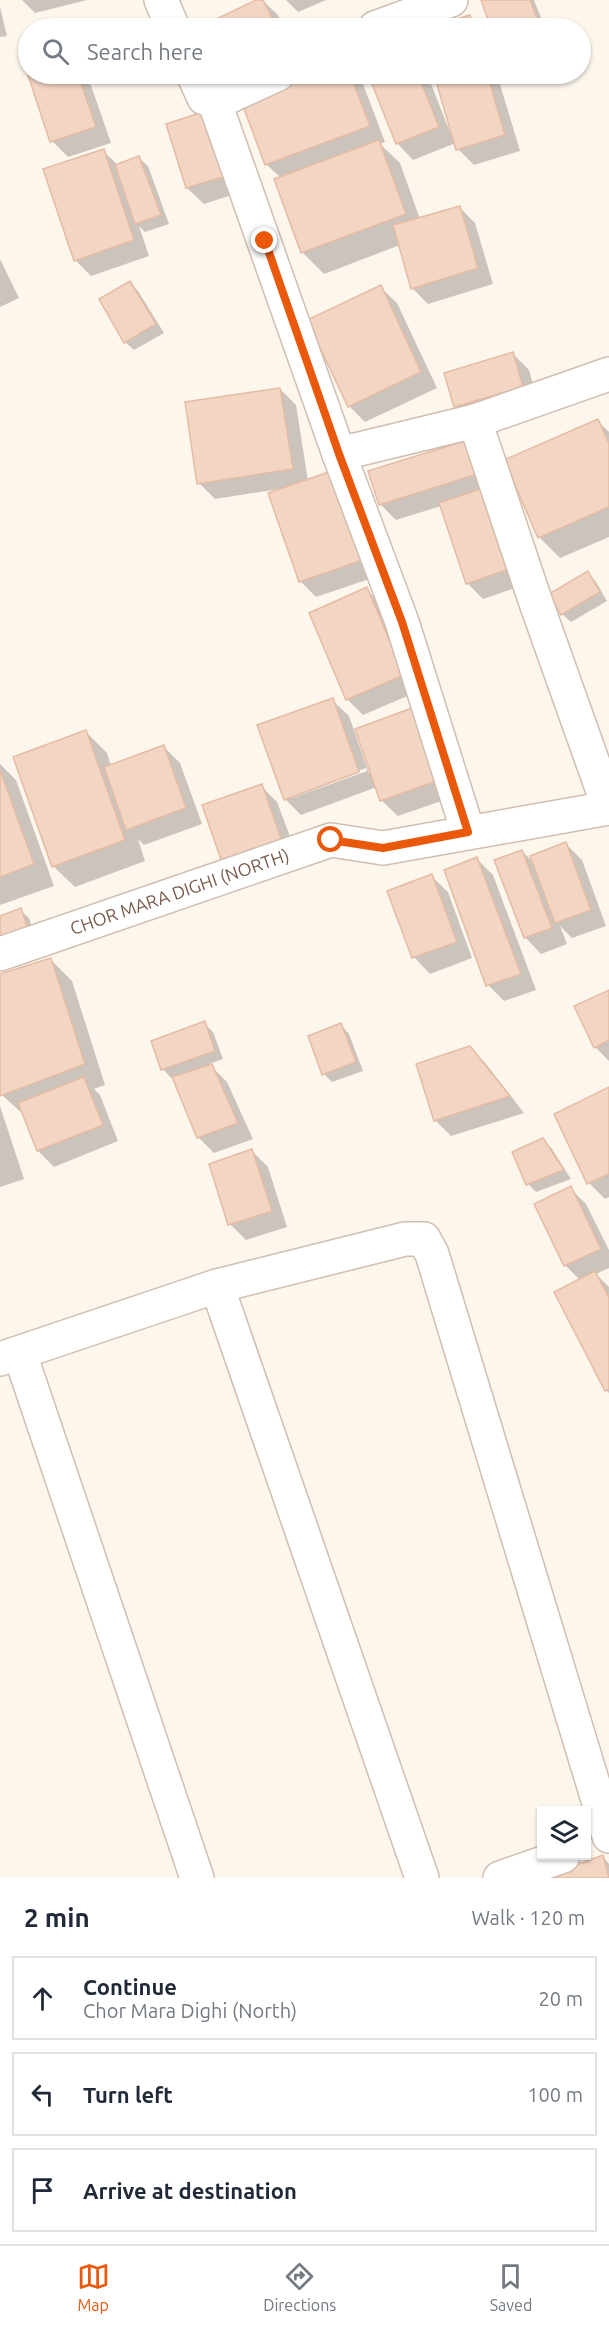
<!DOCTYPE html>
<meta charset="utf-8">
<style>
:root{--surface:#fff;--page:#f6f6f7;--text:#1f2937;--muted:#747a83;--line:#e0e1e3;--accent:#ea580c}
body{margin:0;font-family:Ubuntu,sans-serif;background:var(--page);color:var(--text)}
.controls{position:absolute;right:18px;bottom:18px;display:grid;overflow:hidden;border-radius:0px;box-shadow:0 2px 4px #0004}
.controls button{width:54px;height:54px;display:grid;place-items:center;padding:0;border:0;border-bottom:2px solid var(--line);background:var(--surface);color:var(--text);font:30px sans-serif}
.stop{position:absolute;width:18px;height:18px;margin:-14px;border:4px solid #ea580c;border-radius:50%;background:#fff}
.stop.end{background:#ea580c;border-color:#fff;box-shadow:0 2px 6px #0008}
.list{margin:0;padding:0;list-style:none}
h2{display:flex;justify-content:space-between;align-items:center;height:78px;margin:0;padding:0 24px;font-size:26px}
h2 small{font-size:20px;font-weight:400;color:var(--muted)}
.list li{display:grid;grid-template-columns:39px 1fr auto;gap:18px;align-items:center;box-sizing:border-box;height:84px;margin:0 12px 12px;padding:0 12px;border:2px solid var(--line);border-radius:0px}
.list b{display:block;font-size:22px;white-space:nowrap}
.list p{margin:0;font-size:20px;white-space:nowrap;color:var(--muted)}
.list em{font-size:20px;font-style:normal;color:var(--muted)}
.icon{flex:none;width:33px;height:33px;fill:none;stroke:currentColor;stroke-width:2;stroke-linecap:round;stroke-linejoin:round}
.map{position:relative;flex:none;width:609px;height:1878px;overflow:hidden}
.search{position:absolute;background:var(--surface);box-shadow:0 2px 4px #0004;left:18px;right:18px;top:18px;height:66px;display:flex;align-items:center;gap:15px;box-sizing:border-box;padding:0 21px;border-radius:33px;color:var(--muted);font-size:22px}
.sheet{height:366px;background:var(--surface)}
nav{display:flex;justify-content:space-around;align-items:center;box-sizing:border-box;height:84px;border-top:2px solid var(--line);background:var(--surface);font-size:16px;color:var(--muted)}
nav a{display:grid;justify-items:center;gap:3px}
nav .on{color:var(--accent)}
.map>svg:first-child{display:block}
.shadow{fill:#0003;fill-rule:evenodd}
.building{fill:#f3d5c3;stroke:#e6bba3;stroke-width:1.5}
.lines{fill:none;stroke-linecap:round;stroke-linejoin:round}
.minor-casing{stroke:#d1beb0;stroke-width:36}
.minor{stroke:#fff;stroke-width:33}
.route{stroke:#ea580c;stroke-width:8}
.labels{text-anchor:middle;stroke-width:5;stroke-linejoin:round;paint-order:stroke}
.street-label{font-size:18px;fill:#7a5c4d;stroke:#fffaf3}
</style>
<div class="map">
<svg width="609" height="1878" viewBox="0 0 609 1878">
<rect width="100%" height="100%" fill="#fdf6ec"/>
<g class="shadow">
<path d="M22,0H87L35,13Z"/>
<path d="M259,0H262L278,15L284,28H215L212,23Z"/>
<path d="M286,0H326L298,12Z"/>
<path d="M483,0H534L545,28H493Z"/>
<path d="M0,7L7,36L0,37Z"/>
<path d="M469,17L481,28H431Z"/>
<path d="M29,74H87L111,143L68,157L52,141Z"/>
<path d="M309,74H357L360,76L385,142L380,144L400,163L420,219L459,207L475,223L493,284L428,304L412,288L400,245L324,274L303,253L276,180L281,178L266,164L242,99Z"/>
<path d="M370,74H427L452,137L454,136L436,74H497L520,151L474,165L458,149L456,143L413,160L397,143Z"/>
<path d="M167,125L241,192L204,204L187,188Z"/>
<path d="M103,151L118,165L139,158L148,166L169,224L145,232L139,226L149,256L91,276L75,260Z"/>
<path d="M0,259L19,298L0,307Z"/>
<path d="M130,283L138,291L164,333L134,350L125,342Z"/>
<path d="M380,287L397,303L437,388L365,422L349,406Z"/>
<path d="M513,354L529,370L538,403L472,423L456,406Z"/>
<path d="M280,389L296,405L308,481L378,576L316,597L300,581L279,489L215,499L199,483Z"/>
<path d="M598,421L609,432V537L560,558L539,537Z"/>
<path d="M473,440L527,584L483,599L467,583L441,506L396,520L380,504Z"/>
<path d="M587,573L596,582L607,601L571,622L562,614Z"/>
<path d="M366,589L382,605L419,691L363,715L347,699Z"/>
<path d="M332,700L349,716L369,773L372,772L412,710L453,797L398,816L381,800L377,787L301,815L285,799ZM366,768L367,771L292,798V795Z"/>
<path d="M86,732L107,753L111,766L164,747L180,763L202,824L144,845L138,839L145,861L75,887L53,866Z"/>
<path d="M0,764L16,780L54,886L0,905Z"/>
<path d="M261,786L277,802L300,863L242,884Z"/>
<path d="M566,844L582,860L606,926L572,938L560,926L567,944L541,954L525,937L522,851L535,864Z"/>
<path d="M477,859L493,875L536,990L504,1001L488,985Z"/>
<path d="M431,876L448,892L472,958L430,974L414,957L389,891Z"/>
<path d="M20,910L29,918L36,940L0,917Z"/>
<path d="M50,959L72,981L105,1085L94,1089L100,1095L118,1141L54,1167L38,1151L24,1115L2,1095L0,1090V975Z"/>
<path d="M609,992V1061L595,1047Z"/>
<path d="M204,1023L213,1032L223,1059L209,1064L227,1082L253,1139L214,1153L198,1137L174,1077L171,1078L163,1069Z"/>
<path d="M341,1025L349,1034L363,1071L332,1082L324,1074Z"/>
<path d="M470,1048L486,1064L524,1113L451,1136L435,1120Z"/>
<path d="M609,1089V1197L605,1199L589,1183L556,1114Z"/>
<path d="M0,1106L24,1179L0,1187Z"/>
<path d="M543,1140L552,1149L571,1179L536,1192L528,1184Z"/>
<path d="M252,1151L268,1167L287,1227L246,1240L230,1224Z"/>
<path d="M570,1188L586,1204L609,1250V1268L596,1274L609,1287V1393L606,1390L580,1280L565,1265Z"/>
<path d="M603,1857L609,1864V1878Z"/>
</g>
<g class="building">
<path d="M256,0H263L277,28H213L210,22Z"/>
<path d="M481,0H530L537,19L513,28H491Z"/>
<path d="M470,15L474,28H426Z"/>
<path d="M28,71V74H78L96,127L50,142L27,72Z"/>
<path d="M304,74H350L370,126L265,165L240,98Z"/>
<path d="M368,74H418L439,127L396,144Z"/>
<path d="M434,74H487L505,135L456,150Z"/>
<path d="M206,111L226,176L186,188L166,124Z"/>
<path d="M379,140L406,214L301,253L274,179Z"/>
<path d="M104,149L134,240L74,261L43,169Z"/>
<path d="M139,156L161,215L135,224L115,165Z"/>
<path d="M460,206L478,268L411,289L393,225Z"/>
<path d="M130,281L156,324L124,343L99,299Z"/>
<path d="M381,285L421,372L348,407L307,320Z"/>
<path d="M513,352L523,387L454,407L444,373Z"/>
<path d="M280,388L293,469L197,484L185,402Z"/>
<path d="M598,419L609,444V507L538,538L504,460Z"/>
<path d="M474,438L484,472L379,505L368,471Z"/>
<path d="M332,471L363,560L299,582L268,493Z"/>
<path d="M486,487L512,568L466,584L439,503Z"/>
<path d="M588,571L600,592L561,615L549,594Z"/>
<path d="M367,587L404,675L346,700L309,613Z"/>
<path d="M333,698L359,772L284,800L257,725Z"/>
<path d="M412,708L437,781L380,801L355,729Z"/>
<path d="M86,730L125,840L52,867L13,757Z"/>
<path d="M164,745L186,808L126,830L104,767Z"/>
<path d="M0,770L34,864L0,877Z"/>
<path d="M262,784L284,847L224,868L202,805Z"/>
<path d="M566,842L591,910L555,923L530,856Z"/>
<path d="M522,850L552,928L524,938L494,860Z"/>
<path d="M477,857L521,974L486,986L444,870Z"/>
<path d="M432,874L457,942L412,958L387,891Z"/>
<path d="M21,908L29,932L0,942V916Z"/>
<path d="M51,958L85,1064L0,1096V974Z"/>
<path d="M609,990V1040L594,1048L574,1006Z"/>
<path d="M205,1021L215,1051L161,1070L151,1041Z"/>
<path d="M341,1023L356,1062L322,1075L308,1036Z"/>
<path d="M470,1046L510,1096L434,1121L416,1064Z"/>
<path d="M212,1064L238,1123L197,1138L172,1077Z"/>
<path d="M84,1077L103,1125L37,1151L18,1103Z"/>
<path d="M609,1087V1174L587,1184L554,1114Z"/>
<path d="M543,1138L564,1170L526,1185L512,1152Z"/>
<path d="M252,1149L272,1211L228,1225L209,1164Z"/>
<path d="M571,1186L601,1249L564,1266L534,1204Z"/>
<path d="M595,1271L609,1298V1389L605,1391L554,1292Z"/>
<path d="M603,1855L609,1878H548L547,1876Z"/>
</g>
<g class="lines">
<g class="minor-casing">
<g id="minor">
<path d="M161,0L173,28"/>
<path d="M375,28L451,0"/>
<path d="M193,74L204,98"/>
<path d="M278,74L215,103L339,454L402,622L468,832"/>
<path d="M475,421L535,600L609,808"/>
<path d="M339,454L475,421L609,374"/>
<path id="s1" d="M0,954L331,840L383,848L609,808"/>
<path d="M217,1286L422,1878"/>
<path d="M20,1354L197,1878"/>
<path d="M0,1359L217,1286L405,1239H424L432,1254L609,1836"/>
<path d="M500,1878L563,1856"/>
</g>
</g>
<use href="#minor" class="minor"/>
</g>
<g class="lines">
<path class="route" d="M265,241L339,454L402,622L468,832L383,848L331,840"/>
</g>
<g class="labels">
<g class="street-label">
<text dy="6" stroke="none"><textPath href="#s1" startOffset="190">CHOR MARA DIGHI (NORTH)</textPath></text>
</g>
</g>
</svg>
<div class="controls">
<button><svg class="icon" aria-label="layers" viewBox="0 0 24 24"><path d="M12 4l9 5-9 5-9-5zM3 14l9 5 9-5"/></svg></button>
</div>
<div class="stop" style="left:331px;top:840px"></div>
<div class="stop end" style="left:265px;top:241px"></div>
<div class="search"><svg class="icon" aria-label="search" viewBox="0 0 24 24"><circle cx="10" cy="10" r="6"/><path d="M15 15l6 6"/></svg>Search here</div>
</div>
<section class="sheet">
<h2>2 min<small>Walk · 120 m</small></h2>
<ul class="list">
<li><svg class="icon" aria-label="ahead" viewBox="0 0 24 24"><path d="M12 20V5M6 11l6-6 6 6"/></svg><div><b>Continue</b><p>Chor Mara Dighi (North)</p></div><em>20 m</em></li>
<li><svg class="icon" aria-label="left" viewBox="0 0 24 24"><path d="M17 20v-9H6M10 6l-5 5 5 5"/></svg><div><b>Turn left</b></div><em>100 m</em></li>
<li><svg class="icon" aria-label="arrive" viewBox="0 0 24 24"><path d="M6 21V4h12l-3 4 3 4H6"/></svg><div><b>Arrive at destination</b></div></li>
</ul>
</section>
<nav>
<a class="on"><svg class="icon" aria-label="map" viewBox="0 0 24 24"><path d="M3 6l6-2 6 2 6-2v14l-6 2-6-2-6 2zM9 4v14M15 6v14"/></svg>Map</a>
<a><svg class="icon" aria-label="directions" viewBox="0 0 24 24"><path d="M12 3l9 9-9 9-9-9zM9 14v-3h6M13 9l2 2-2 2"/></svg>Directions</a>
<a><svg class="icon" aria-label="saved" viewBox="0 0 24 24"><path d="M7 4h10v16l-5-4-5 4z"/></svg>Saved</a>
</nav>
